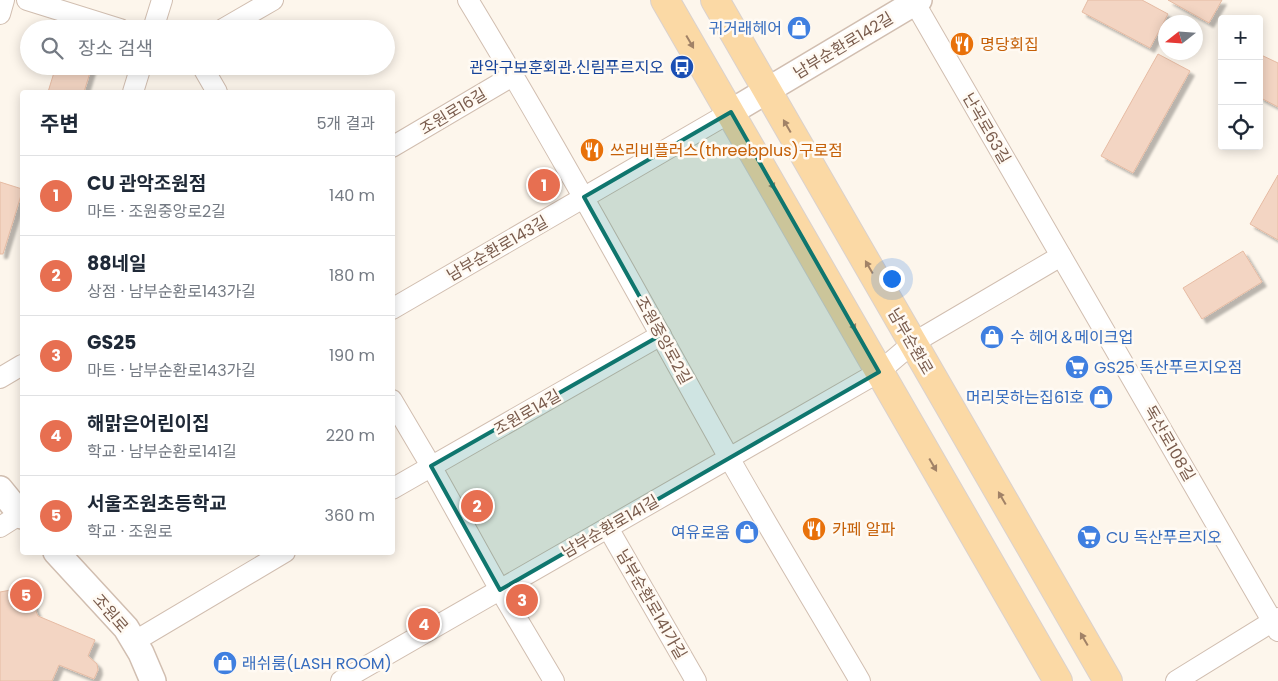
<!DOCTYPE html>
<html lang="ko">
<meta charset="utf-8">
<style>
:root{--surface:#fff;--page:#f6f6f7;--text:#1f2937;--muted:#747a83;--line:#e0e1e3;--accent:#e76f51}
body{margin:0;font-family:Poppins,"Noto Sans KR",sans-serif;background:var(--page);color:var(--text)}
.controls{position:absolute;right:15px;top:15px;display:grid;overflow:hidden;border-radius:5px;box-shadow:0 2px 12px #0003}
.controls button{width:45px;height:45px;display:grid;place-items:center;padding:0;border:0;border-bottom:1px solid var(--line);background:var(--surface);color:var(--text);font:25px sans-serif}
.compass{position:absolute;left:1158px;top:15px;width:45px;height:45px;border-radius:50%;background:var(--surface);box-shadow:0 2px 12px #0003;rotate:253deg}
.you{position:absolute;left:891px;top:278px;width:18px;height:18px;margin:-12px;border:4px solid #fff;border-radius:50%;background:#1a73e8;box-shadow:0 0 0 8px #1a73e833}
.badge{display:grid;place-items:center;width:32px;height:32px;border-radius:50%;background:var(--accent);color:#fff;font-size:16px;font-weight:700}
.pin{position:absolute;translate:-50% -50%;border:2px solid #fff;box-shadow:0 1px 5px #0006}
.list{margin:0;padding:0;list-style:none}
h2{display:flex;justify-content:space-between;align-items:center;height:65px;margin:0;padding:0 20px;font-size:21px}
h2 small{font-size:16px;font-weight:400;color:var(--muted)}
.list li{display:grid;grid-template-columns:32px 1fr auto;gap:15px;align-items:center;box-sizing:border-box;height:80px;padding:0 20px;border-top:1px solid var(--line)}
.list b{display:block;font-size:19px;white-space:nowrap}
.list p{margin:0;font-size:16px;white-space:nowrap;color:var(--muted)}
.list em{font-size:16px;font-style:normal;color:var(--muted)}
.icon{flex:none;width:28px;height:28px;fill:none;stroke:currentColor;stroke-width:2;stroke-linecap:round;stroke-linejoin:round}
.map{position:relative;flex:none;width:1278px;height:681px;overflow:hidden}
.search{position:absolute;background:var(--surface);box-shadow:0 2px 12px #0003;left:20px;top:20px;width:375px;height:55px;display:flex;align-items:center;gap:12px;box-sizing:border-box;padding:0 18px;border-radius:28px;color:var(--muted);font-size:19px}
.panel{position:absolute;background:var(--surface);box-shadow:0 2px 12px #0003;left:20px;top:90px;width:375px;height:465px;border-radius:5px}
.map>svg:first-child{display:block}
.building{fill:#f3d5c3;stroke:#e6bba3;filter:url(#shadow)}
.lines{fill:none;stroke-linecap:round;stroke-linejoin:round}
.minor-casing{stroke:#d1beb0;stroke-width:22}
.tertiary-casing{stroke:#d1beb0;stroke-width:28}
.primary-casing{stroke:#dad1cd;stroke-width:30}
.minor{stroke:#fff;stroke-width:20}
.tertiary{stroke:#fff;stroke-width:25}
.primary{stroke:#fbd9a5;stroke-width:28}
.oneway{fill:#a18267}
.marked{fill:#0f766e;fill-opacity:0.2;stroke:#0f766e;stroke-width:4;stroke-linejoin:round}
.labels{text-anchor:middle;stroke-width:5;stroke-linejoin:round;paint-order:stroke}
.shop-label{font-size:16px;fill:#366cbe;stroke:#fffaf3;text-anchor:start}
.food-label{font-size:16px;fill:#c56008;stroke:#fffaf3;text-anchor:start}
.street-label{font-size:16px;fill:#7a5c4d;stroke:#fffaf3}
.transit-label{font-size:16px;fill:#164399;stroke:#fffaf3;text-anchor:end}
</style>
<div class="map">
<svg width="1278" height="681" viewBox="0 0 1278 681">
<defs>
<filter id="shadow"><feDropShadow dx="4.5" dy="4.5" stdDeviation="1" flood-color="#0004"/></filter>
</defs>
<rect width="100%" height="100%" fill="#fdf6ec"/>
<g class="building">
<path d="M1088,0H1142L1168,14L1150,48L1082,12Z"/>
<path d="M1168,0H1222L1209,23Z"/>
<path d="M1158,54L1190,71L1133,173L1101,156Z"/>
<path d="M1259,54L1278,63V107L1259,97Z"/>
<path d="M56,66H92L84,92H48Z"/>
<path d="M1278,175V240L1250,224Z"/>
<path d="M0,182L22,189V192L3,254H0Z"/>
<path d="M1243,251L1262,282L1202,319L1183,288Z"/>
<path d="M11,590L18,591L30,598L33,604L38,616L95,640L88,656L97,664L98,670L94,679L59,665L52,681H0V592Z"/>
</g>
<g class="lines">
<g class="minor-casing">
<g id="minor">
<path d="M27,0L120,29"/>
<path d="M468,0C559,150 643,304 728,456C771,532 816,606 860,681"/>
<path d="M913,0L1278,631"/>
<path d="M0,14L4,0"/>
<path d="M153,29L162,0"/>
<path d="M223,29L273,0"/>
<path d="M202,66L217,92"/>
<path d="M133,92L141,66"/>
<path d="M392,147L514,75"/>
<path d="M392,309L731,112"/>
<path d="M0,378L22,365"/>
<path d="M392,400L431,466L500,590L554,681"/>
<path d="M392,489L661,335"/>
<path d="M0,527L22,513"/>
<path d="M608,528L696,681"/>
<path d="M135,641L285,552"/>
<path d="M341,681L879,372L913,343L1061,256"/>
<path d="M1176,681L1278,618"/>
</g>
</g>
<g class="tertiary-casing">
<g id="tertiary">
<path d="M731,112L919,0"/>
<path d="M0,489L22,516"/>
<path d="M56,552L126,628L141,653L153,681"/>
</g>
</g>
<g class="primary-casing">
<g id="primary">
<path d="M665,0L1058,681"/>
<path d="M715,0L1108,681"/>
</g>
</g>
<use href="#minor" class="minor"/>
<use href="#tertiary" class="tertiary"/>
<use href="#primary" class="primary"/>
</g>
<defs><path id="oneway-solid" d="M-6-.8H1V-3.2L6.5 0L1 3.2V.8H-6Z" transform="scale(1.25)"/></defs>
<g class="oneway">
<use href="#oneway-solid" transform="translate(690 42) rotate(60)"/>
<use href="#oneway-solid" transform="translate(787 126) rotate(-120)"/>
<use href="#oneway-solid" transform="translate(771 183) rotate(60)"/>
<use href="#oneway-solid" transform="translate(869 267) rotate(-120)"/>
<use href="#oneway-solid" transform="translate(852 324) rotate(60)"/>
<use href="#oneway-solid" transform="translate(933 465) rotate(60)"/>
<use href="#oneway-solid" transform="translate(1002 498) rotate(-120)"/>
<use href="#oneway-solid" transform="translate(1084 639) rotate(-120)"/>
</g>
<path class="marked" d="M731,112L879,372L500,590L431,466L661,335L584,197Z"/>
<defs>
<g id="shop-disc" transform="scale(1.25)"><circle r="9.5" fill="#3f7fe0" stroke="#fffaf3"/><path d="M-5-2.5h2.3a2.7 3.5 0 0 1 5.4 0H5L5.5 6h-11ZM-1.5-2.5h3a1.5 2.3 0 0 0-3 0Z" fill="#fff"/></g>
<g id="restaurant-disc" transform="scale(1.25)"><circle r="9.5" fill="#e8710a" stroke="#fffaf3"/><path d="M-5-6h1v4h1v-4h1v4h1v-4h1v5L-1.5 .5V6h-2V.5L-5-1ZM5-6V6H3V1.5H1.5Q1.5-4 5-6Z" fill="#fff"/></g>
<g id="bus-disc" transform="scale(1.25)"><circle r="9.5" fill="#1a4fb4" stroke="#fffaf3"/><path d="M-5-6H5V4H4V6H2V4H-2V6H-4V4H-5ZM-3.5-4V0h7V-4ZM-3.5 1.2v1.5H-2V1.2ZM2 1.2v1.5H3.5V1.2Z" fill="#fff"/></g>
<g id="supermarket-disc" transform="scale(1.25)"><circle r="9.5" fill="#3f7fe0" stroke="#fffaf3"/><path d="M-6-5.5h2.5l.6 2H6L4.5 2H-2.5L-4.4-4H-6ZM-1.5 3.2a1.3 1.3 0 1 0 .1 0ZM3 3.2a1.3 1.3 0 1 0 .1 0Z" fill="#fff"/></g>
</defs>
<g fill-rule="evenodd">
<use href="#shop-disc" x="799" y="28"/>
<use href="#restaurant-disc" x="962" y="44"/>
<use href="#bus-disc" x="682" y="67"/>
<use href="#restaurant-disc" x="592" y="150"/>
<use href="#shop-disc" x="992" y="337"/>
<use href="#supermarket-disc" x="1077" y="367"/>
<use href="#shop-disc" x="1101" y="397"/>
<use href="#restaurant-disc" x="814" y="529"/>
<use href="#shop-disc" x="747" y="532"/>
<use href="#supermarket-disc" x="1089" y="537"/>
<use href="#shop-disc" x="225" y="663"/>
</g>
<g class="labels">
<g class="shop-label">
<text x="782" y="34" text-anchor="end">귀거래헤어</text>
<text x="1010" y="343">수 헤어＆메이크업</text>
<text x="1094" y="373">GS25 독산푸르지오점</text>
<text x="1084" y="403" text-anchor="end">머리못하는집61호</text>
<text x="730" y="538" text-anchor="end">여유로움</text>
<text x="1106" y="543">CU 독산푸르지오</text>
<text x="242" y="669">래쉬룸(LASH ROOM)</text>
</g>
<g class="food-label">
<text x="980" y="50">명당회집</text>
<text x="610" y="156">쓰리비플러스(threebplus)구로점</text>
<text x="832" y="535">카페 알파</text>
</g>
<g class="street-label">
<text transform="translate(843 45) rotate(-31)" y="6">남부순환로142길</text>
<text transform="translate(453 111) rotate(-31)" y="6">조원로16길</text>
<text transform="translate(987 128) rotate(60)" y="6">난곡로63길</text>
<text transform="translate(497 248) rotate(-30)" y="6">남부순환로143길</text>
<text transform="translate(664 340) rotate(61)" y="6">조원중앙로2길</text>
<text transform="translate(911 341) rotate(60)" y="6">남부순환로</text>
<text transform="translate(527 412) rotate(-30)" y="6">조원로14길</text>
<text transform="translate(1170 443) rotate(60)" y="6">독산로108길</text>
<text transform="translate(610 526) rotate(-30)" y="6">남부순환로141길</text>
<text transform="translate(652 604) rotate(60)" y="6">남부순환로141가길</text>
<text transform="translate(111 613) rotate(49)" y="6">조원로</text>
</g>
<g class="transit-label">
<text x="664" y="73">관악구보훈회관.신림푸르지오</text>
</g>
</g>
</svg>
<div class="controls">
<button>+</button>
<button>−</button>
<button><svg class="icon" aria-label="locate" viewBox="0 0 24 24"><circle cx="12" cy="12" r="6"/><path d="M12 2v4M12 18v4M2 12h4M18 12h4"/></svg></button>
</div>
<svg class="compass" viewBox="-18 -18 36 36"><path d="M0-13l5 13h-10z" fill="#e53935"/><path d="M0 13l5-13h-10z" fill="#747a83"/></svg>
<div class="you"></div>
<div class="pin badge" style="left:544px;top:185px">1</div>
<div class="pin badge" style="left:477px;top:506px">2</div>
<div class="pin badge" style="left:522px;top:600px">3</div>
<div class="pin badge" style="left:424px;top:624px">4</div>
<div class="pin badge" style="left:26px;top:595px">5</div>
<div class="search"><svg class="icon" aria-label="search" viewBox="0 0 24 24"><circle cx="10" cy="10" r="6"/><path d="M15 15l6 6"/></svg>장소 검색</div>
<section class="panel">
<h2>주변<small>5개 결과</small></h2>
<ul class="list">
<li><span class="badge">1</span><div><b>CU 관악조원점</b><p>마트 · 조원중앙로2길</p></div><em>140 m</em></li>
<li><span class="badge">2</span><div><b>88네일</b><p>상점 · 남부순환로143가길</p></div><em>180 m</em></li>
<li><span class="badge">3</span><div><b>GS25</b><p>마트 · 남부순환로143가길</p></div><em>190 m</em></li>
<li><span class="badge">4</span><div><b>해맑은어린이집</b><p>학교 · 남부순환로141길</p></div><em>220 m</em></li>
<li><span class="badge">5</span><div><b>서울조원초등학교</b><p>학교 · 조원로</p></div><em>360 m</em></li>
</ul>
</section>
</div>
